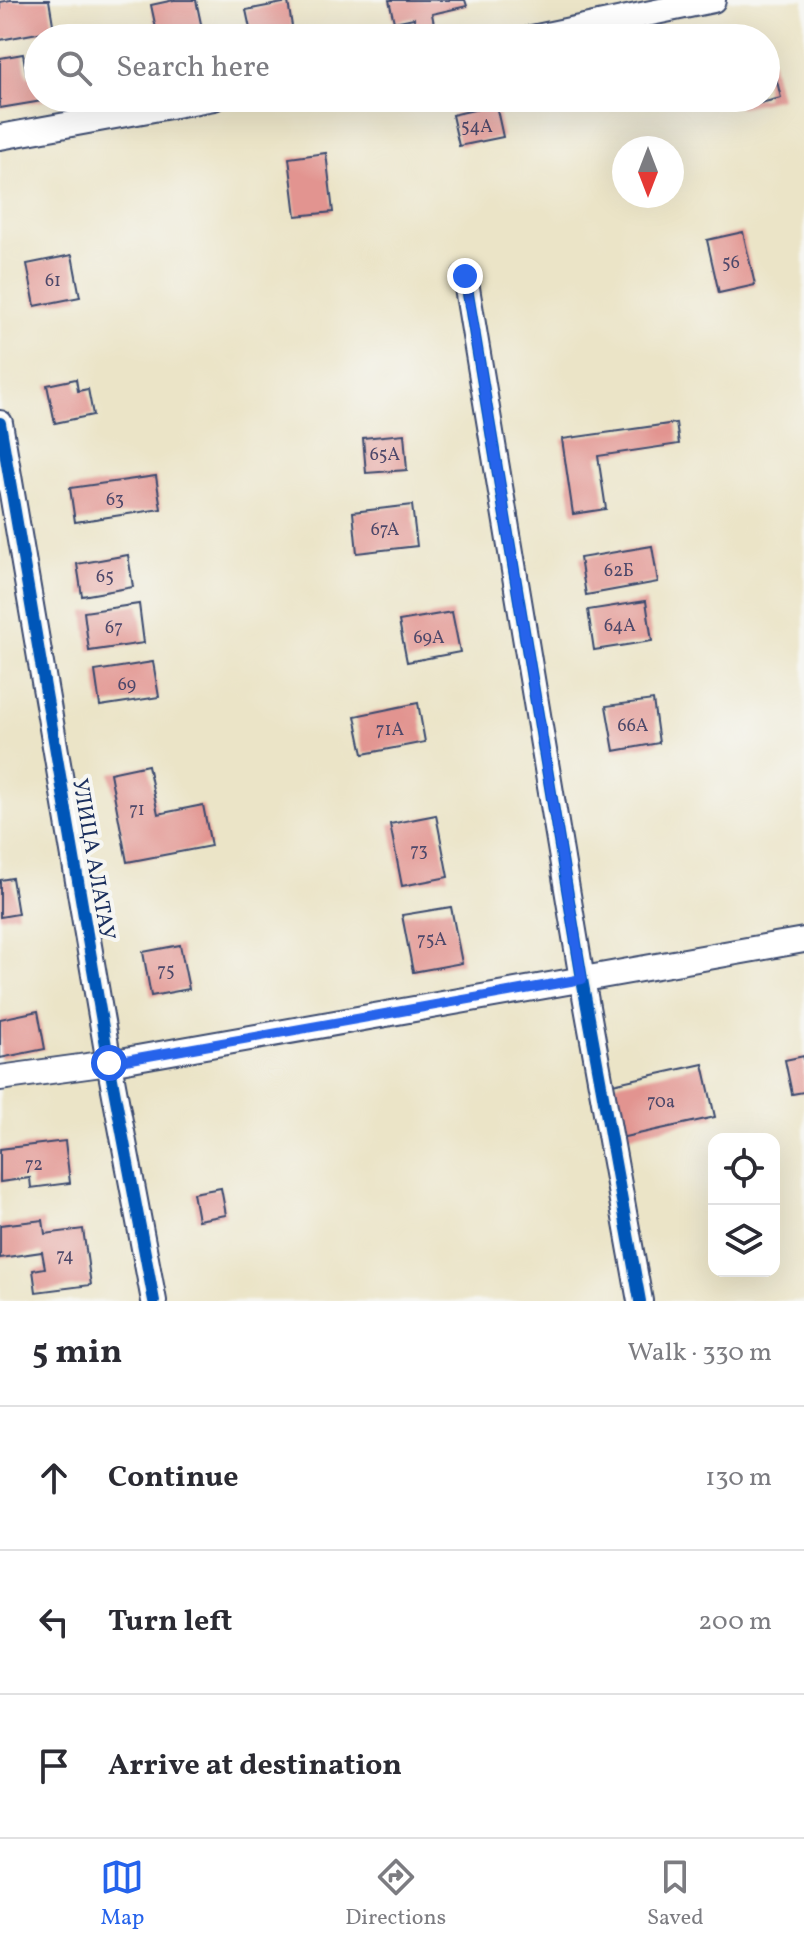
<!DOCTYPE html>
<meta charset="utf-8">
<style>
:root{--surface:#fff;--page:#f2f2f3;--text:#2b2b33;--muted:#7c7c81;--line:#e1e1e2;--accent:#2563eb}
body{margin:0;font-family:Vollkorn,serif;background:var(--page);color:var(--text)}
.controls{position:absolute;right:24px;bottom:24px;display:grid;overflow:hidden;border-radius:16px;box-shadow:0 8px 32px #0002}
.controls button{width:72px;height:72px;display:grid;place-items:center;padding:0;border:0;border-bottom:2px solid var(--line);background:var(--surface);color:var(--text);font:40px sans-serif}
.compass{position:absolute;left:612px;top:136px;width:72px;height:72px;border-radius:50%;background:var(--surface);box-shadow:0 8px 32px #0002;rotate:180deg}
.stop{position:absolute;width:24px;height:24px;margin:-18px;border:6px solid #2563eb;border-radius:50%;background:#fff}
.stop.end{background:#2563eb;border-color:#fff;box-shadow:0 2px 8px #0008}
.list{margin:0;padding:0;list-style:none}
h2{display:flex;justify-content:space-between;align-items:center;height:104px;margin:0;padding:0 32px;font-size:34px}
h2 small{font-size:26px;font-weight:400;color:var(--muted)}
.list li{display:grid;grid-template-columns:52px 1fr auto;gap:24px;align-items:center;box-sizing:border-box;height:144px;padding:0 32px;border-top:2px solid var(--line)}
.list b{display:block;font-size:30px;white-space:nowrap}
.list em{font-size:26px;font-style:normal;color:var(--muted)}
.icon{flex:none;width:44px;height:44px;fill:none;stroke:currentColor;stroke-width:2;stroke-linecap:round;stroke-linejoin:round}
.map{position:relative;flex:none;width:804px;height:1301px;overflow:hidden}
.search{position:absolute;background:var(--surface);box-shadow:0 8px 32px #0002;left:24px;right:24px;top:24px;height:88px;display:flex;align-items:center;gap:20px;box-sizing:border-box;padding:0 28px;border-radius:44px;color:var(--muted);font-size:30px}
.sheet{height:536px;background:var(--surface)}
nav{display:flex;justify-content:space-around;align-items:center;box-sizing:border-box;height:112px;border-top:2px solid var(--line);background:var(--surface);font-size:22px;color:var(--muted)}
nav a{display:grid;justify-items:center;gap:4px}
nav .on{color:var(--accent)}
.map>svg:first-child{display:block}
.building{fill:#e29490}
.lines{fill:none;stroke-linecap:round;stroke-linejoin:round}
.minor-casing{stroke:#3a4a6e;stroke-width:28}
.minor{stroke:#fff;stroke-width:24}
.cycleway-casing{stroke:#f6f6f2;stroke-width:17}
.cycleway{stroke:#0057b8;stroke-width:12}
.route{stroke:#2563eb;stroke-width:10}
.labels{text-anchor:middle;stroke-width:8;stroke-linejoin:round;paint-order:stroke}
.number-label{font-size:18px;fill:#4d486a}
.street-label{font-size:22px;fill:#1b2f5e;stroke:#f6f6f2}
</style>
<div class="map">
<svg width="804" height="1301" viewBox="0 0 804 1301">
<rect width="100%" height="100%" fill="#f6f6f2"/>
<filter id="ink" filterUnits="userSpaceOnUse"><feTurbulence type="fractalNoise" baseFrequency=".0125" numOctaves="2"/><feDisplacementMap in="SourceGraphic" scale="16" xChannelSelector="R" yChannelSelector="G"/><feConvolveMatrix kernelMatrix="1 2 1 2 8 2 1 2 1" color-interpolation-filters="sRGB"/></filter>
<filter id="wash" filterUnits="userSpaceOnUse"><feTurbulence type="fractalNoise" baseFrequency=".006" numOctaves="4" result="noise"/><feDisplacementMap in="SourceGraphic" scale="32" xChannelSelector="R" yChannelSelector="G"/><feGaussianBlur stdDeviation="1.8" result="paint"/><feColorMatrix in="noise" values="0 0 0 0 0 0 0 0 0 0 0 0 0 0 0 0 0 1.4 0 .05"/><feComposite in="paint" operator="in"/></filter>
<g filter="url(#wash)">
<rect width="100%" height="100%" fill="#ebe4c7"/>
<g id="blocks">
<g class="building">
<path d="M10,0H49L54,30L0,40V2Z"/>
<path d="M174,0H196L204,38H158L151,5Z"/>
<path d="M389,0H465L467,6L432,14L436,34L418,38L414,18L394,22Z"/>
<path d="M288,2L294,38H252L246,10Z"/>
<path d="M23,54L27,76L38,74V98L48,100L0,108V58Z"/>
<path d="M771,56L781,98L739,108L737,98H766V57Z"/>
<path d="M496,105L503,137L459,146L452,115Z"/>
<path d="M326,153L333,212L296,216L289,158Z"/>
<path d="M743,232L755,285L719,293L707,240Z"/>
<path d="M72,255L80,297L35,306L27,264Z"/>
<path d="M76,379L78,391L88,389L93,415L55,423L47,385Z"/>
<path d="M676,423L679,444L598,456L606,509L573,514L562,439Z"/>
<path d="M404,434L407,470L366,473L363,438Z"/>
<path d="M156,476L161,509L75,522L70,488Z"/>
<path d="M412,505L417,546L357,553L353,512Z"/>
<path d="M652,546L658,582L586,595L580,558Z"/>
<path d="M128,555L133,587L82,596L77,564Z"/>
<path d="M646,601L652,641L594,650L588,610Z"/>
<path d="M139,604L144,643L89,651L84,612Z"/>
<path d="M452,612L460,652L407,662L399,621Z"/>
<path d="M153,662L159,697L100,706L95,671Z"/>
<path d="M653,700L659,743L614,751L606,706Z"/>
<path d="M418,703L425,742L363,754L355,716Z"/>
<path d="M148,765L158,814L203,805L211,846L127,862L110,773Z"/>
<path d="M436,815L448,877L402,886L390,824Z"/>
<path d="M12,878L18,914L0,917V880Z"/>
<path d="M451,907L462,963L413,972L402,915Z"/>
<path d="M180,945L189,989L151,996L143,952Z"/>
<path d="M38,1011L45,1049L0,1058V1019Z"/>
<path d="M804,1056V1092L792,1094L785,1060Z"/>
<path d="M703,1064L715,1117L620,1138L608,1085Z"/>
<path d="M65,1141L70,1183L31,1188L30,1178L0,1182V1149Z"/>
<path d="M221,1188L226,1215L198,1220L193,1193Z"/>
<path d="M43,1220L45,1234L83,1229L91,1285L36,1292L33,1270L45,1268L42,1252L0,1258V1225Z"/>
</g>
</g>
</g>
<g filter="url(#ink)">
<use href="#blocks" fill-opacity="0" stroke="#3a4a6e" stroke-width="2"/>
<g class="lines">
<g class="minor-casing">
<g id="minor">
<path d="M532,38L713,0"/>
<path d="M0,137L214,98"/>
<path d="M465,276L582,979L640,1301"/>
<path d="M0,423L109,1063L154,1301"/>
<path d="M0,1078L109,1063L804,940"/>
</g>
</g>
<use href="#minor" class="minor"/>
<g class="cycleway-casing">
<g id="cycleway">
<path d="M465,276L582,979L640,1301"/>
<path d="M0,423L109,1063L154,1301"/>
</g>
</g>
<use href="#cycleway" class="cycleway"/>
</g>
</g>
<g class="lines" filter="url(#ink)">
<path class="route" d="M109,1063L582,979L465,276"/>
</g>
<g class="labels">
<g class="number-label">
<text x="477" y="132">54А</text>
<text x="731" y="268">56</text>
<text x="53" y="286">61</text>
<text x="385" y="460">65А</text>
<text x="115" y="505">63</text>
<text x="385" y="535">67А</text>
<text x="619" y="576">62Б</text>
<text x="105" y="582">65</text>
<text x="620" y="631">64А</text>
<text x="114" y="633">67</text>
<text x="429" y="643">69А</text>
<text x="127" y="690">69</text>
<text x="633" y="731">66А</text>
<text x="390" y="735">71А</text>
<text x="137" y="815">71</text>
<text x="419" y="856">73</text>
<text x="432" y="945">75А</text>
<text x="166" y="976">75</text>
<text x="661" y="1107">70а</text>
<text x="34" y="1170">72</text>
<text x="65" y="1261">74</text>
</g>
<g class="street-label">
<text transform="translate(95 859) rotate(80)" y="8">УЛИЦА АЛАТАУ</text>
</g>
</g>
</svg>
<div class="controls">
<button><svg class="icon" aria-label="locate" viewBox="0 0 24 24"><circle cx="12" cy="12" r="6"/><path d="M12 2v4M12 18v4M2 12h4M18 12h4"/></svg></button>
<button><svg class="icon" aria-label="layers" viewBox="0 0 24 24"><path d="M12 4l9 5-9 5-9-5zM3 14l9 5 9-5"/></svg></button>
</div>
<svg class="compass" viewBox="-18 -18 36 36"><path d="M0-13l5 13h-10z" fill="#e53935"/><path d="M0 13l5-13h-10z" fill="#7c7c81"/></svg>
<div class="stop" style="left:109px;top:1063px"></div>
<div class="stop end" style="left:465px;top:276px"></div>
<div class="search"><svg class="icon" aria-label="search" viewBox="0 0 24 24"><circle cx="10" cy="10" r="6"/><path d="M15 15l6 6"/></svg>Search here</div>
</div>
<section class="sheet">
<h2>5 min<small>Walk · 330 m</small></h2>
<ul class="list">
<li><svg class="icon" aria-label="ahead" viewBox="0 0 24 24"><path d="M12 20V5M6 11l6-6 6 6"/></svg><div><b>Continue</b></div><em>130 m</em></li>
<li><svg class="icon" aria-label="left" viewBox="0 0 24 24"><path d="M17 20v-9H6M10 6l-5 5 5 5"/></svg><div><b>Turn left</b></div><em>200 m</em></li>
<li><svg class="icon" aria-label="arrive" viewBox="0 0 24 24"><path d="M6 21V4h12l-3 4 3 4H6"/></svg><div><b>Arrive at destination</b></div></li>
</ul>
</section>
<nav>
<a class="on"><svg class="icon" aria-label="map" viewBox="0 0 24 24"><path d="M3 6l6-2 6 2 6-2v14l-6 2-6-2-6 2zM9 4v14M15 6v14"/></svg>Map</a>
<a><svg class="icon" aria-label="directions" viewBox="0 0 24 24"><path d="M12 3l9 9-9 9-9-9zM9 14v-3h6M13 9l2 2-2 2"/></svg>Directions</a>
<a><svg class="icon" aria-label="saved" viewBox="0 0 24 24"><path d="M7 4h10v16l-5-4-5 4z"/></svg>Saved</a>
</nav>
